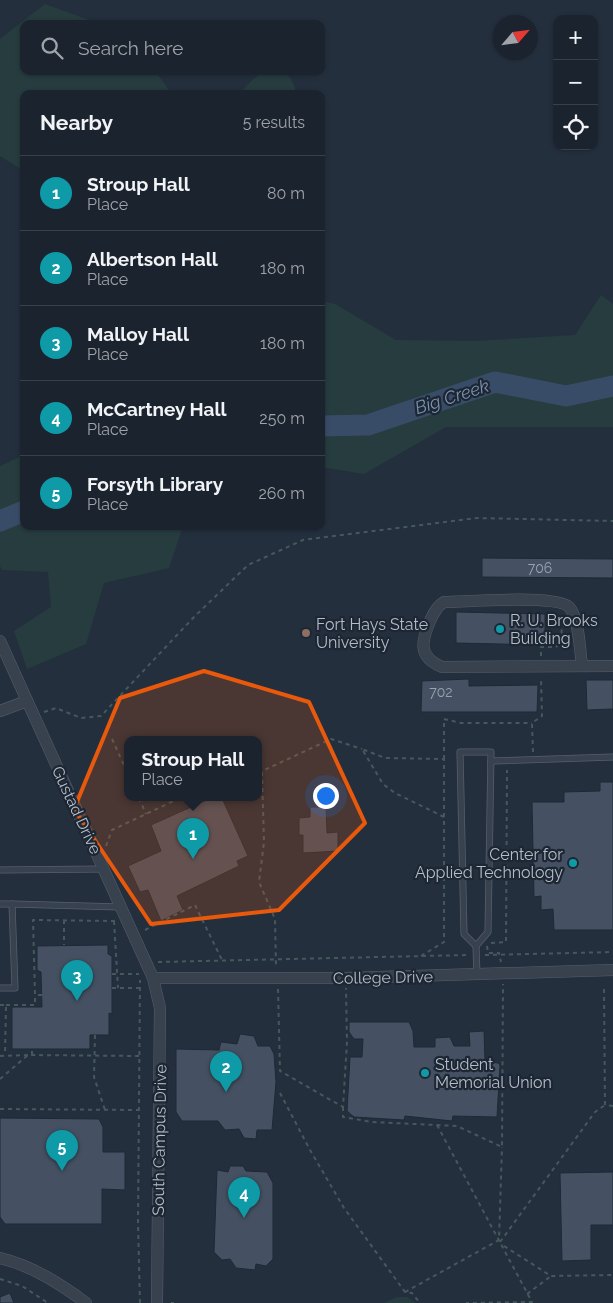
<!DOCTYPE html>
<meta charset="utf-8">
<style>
:root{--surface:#1b232e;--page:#242b36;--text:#f1f3f6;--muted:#a0a4aa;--line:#39404a;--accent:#8ab4f8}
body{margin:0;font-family:Raleway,sans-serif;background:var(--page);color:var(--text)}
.controls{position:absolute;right:15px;top:15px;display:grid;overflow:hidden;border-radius:10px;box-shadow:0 1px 4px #0004}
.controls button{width:45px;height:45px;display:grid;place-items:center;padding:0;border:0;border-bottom:1px solid var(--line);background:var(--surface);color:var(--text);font:25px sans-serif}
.compass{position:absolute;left:493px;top:15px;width:45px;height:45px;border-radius:50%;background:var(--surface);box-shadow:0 1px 4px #0004;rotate:62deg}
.you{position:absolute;left:325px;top:795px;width:18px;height:18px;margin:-12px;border:4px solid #fff;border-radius:50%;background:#1a73e8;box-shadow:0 0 0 8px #1a73e833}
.badge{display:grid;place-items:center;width:32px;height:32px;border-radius:50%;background:var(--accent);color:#fff;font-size:16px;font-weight:700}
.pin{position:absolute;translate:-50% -41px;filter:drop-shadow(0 1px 2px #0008)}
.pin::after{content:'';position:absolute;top:26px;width:18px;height:15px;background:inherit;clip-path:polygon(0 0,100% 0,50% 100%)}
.popup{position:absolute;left:124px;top:736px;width:138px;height:65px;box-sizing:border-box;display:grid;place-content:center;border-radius:10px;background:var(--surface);filter:drop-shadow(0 1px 4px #0005);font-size:16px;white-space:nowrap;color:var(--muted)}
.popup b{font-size:19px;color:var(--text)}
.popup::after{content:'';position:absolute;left:50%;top:100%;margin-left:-10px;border:10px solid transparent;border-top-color:var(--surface)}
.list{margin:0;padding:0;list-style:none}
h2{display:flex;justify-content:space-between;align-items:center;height:65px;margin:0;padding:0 20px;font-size:21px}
h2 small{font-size:16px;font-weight:400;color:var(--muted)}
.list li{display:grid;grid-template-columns:32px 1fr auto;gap:15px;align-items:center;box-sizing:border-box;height:75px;padding:0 20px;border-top:1px solid var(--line)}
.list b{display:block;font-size:19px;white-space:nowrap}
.list p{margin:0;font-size:16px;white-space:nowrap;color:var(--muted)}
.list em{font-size:16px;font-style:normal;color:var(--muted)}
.icon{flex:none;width:28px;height:28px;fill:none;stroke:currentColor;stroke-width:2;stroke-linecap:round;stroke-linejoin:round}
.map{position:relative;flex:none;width:613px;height:1303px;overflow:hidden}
.search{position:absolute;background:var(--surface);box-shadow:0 1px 4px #0004;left:20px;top:20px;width:305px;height:55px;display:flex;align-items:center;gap:12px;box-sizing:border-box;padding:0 18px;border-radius:10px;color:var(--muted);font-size:19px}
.panel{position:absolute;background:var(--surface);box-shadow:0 1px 4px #0004;left:20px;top:90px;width:305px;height:440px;border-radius:10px}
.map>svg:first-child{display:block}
.green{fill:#263c3f}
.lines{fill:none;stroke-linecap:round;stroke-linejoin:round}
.river{stroke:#394c67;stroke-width:21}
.building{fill:#455162;stroke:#1f2835}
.service-casing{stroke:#565f6c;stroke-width:7}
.minor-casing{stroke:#565f6c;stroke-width:12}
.path{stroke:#44595c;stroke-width:2;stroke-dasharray:4 4;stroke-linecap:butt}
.service{stroke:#38414e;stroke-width:5.5}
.minor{stroke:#38414e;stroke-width:11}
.marked{fill:#e8590c;fill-opacity:0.2;stroke:#e8590c;stroke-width:4;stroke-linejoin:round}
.culture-dot{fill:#0f9aa8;stroke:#1d2633;stroke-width:2}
.education-dot{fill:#8d6e63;stroke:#1d2633;stroke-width:2}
.labels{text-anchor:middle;stroke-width:4.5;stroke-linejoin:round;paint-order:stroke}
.number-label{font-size:14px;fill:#98a1af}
.poi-label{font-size:16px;fill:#b4bcc9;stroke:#1d2633;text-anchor:start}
.street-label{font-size:16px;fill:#b4bcc9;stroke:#1d2633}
.water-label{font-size:18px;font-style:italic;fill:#7c92b1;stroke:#1d2633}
</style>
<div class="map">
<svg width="613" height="1303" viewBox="0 0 613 1303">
<rect width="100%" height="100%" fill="#242f3e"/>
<g class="green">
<path d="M45,4L100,24H24V71H155L172,94H24V171L0,156V39Z"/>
<path d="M262,71H283L291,79L297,93L238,94Z"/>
<path d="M601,295L613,304V427H446L364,474L321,467V301L335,304L396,340L476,341L575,335Z"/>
<path d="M24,455V526H183L169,568L104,583L86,644L27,669L14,631L51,607L48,572L2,570L0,566V466Z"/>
<path d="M397,1297H407L415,1303H384Z"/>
</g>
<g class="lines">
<g class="river">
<path d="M321,426L368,425L495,382L566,396L613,386"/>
<path d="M0,521L24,511"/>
</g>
</g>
<g class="building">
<path d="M482,558L613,559V578L482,577Z"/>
<path d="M456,612L545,614V645L456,643Z"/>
<path d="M469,679V686L538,685L537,712H421L422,681Z"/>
<path d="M586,680H613V709L587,710Z"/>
<path d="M600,782H613V930H554L553,909L541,910V896L534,897L532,802H564V792L600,791Z"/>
<path d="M211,798H222L248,856L237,861L239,866L177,896L183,910L161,921L148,890L140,892L128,866L161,851L151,825Z"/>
<path d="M310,807H326L327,833L338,832V851L303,853V835H299V818L310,817Z"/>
<path d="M108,945V954L112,956V1014L109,1013V1035H90V1049H12V1007H42L41,972L37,970V946Z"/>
<path d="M349,1022H409L413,1031L414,1047H435V1038L450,1037L454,1046H470L469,1032L484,1031L485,1061L498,1063L500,1065L497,1117L453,1116L452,1121L405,1116L404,1120L354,1117L347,1111L350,1057H362L363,1039H354L349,1032Z"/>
<path d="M240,1034L254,1036L258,1046H270L274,1054L276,1082L272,1130H257L256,1139L244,1138L239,1129L225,1130L218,1121H182L176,1112V1049L219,1050L221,1042L237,1044Z"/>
<path d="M0,1118L99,1119L103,1127V1152H125V1190L102,1189V1224H5L0,1217Z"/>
<path d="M230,1166H243L246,1171L267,1172L273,1183V1259L266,1266L256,1264L255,1270L236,1268L230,1259L222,1260L214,1252L217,1170L228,1172Z"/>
<path d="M613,1172V1225H591V1260L562,1261L560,1173Z"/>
<path d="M10,1293L14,1303H0V1297Z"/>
</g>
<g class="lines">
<g class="service-casing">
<g id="service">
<path d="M460,752H491L488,932L476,946L464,934Z"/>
<path d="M491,761L613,757"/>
<path d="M0,870L104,869"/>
<path d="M0,904H12"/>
<path d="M476,946L477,975"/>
<path d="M0,988H15L12,904L121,907"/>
</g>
</g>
<g class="minor-casing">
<g id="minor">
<path d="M0,641L153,978L160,1008L157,1303"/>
<path d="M582,666C580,651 579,617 569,607C557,594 466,602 444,602C437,606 433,614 430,621C421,642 418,657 442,667L613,666"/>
<path d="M0,711L27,701"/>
<path d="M153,978H346L613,970"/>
<path d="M0,1258C31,1265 61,1284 86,1303"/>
</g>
</g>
<g class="path">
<path d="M541,656V647H556L562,641L561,616"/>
<path d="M44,712L56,708L81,718L101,716L193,618L248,565L303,540L477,518L613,521"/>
<path d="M112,739L128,774"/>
<path d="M533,752L532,723L542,716L541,678"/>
<path d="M444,759V719L461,723H532"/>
<path d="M262,772L264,842L259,882L275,919L276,967"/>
<path d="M258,773L331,739L362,749"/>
<path d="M139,798L146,814"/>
<path d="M106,846L112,830L180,798"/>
<path d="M64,920V945"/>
<path d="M114,921L118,988"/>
<path d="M145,930L195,905L223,962"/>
<path d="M491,943L506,942L507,770"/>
<path d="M487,946L488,953H499L501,962"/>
<path d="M485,955L613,952"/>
<path d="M421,956L444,942V759L385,758L362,749L383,784L395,793L444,817"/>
<path d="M158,962L468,955"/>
<path d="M112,974H139"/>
<path d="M112,988H140"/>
<path d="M278,989L280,1071L343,1107L347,1042L346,988"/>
<path d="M604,989L605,1105L613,1106"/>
<path d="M42,995H35L33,920L115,921"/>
<path d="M0,1005H6L5,1055"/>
<path d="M6,1005H35V996"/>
<path d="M95,1035L94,1077L105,1110"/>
<path d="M32,1055V1048"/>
<path d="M0,1056L28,1055"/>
<path d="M0,1079L28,1055L139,1056"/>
<path d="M280,1093L310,1150L344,1208L405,1292L412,1293L420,1303"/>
<path d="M343,1107V1117L372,1122L457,1126L502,1147L503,984"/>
<path d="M0,1109L138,1110"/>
<path d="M437,1125L532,1302L466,1303"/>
<path d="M500,1242L595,1112L605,1105"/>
<path d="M504,1246L551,1276L613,1275"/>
<path d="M0,1279L22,1286L48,1303"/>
<path d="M405,1292L499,1240L502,1147"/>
<path d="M527,1294L551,1276"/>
<path d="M140,1303L138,1223L140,980"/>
<path d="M171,1303H174"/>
</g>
<use href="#service" class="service"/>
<use href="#minor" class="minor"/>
</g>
<path class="marked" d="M204,671L309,702L365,823L279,910L151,924L74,809L120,698Z"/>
<g class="culture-dot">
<circle cx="500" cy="629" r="5"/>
<circle cx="573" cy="863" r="5"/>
<circle cx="425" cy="1073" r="5"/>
</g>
<circle class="education-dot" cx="306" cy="633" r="5"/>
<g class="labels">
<g class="number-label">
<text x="540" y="573">706</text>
<text x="441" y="697">702</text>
</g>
<g class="poi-label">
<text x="510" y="626">R. U. Brooks<tspan x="510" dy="18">Building</tspan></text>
<text x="316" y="630">Fort Hays State<tspan x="316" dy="18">University</tspan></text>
<text x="563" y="860" text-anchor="end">Center for<tspan x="563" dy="18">Applied Technology</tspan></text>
<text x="435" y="1070">Student<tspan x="435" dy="18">Memorial Union</tspan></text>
</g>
<g class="street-label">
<text transform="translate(77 810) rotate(65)" y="6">Gustad Drive</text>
<text transform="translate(383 977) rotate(-1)" y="6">College Drive</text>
<text transform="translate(159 1140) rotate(-89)" y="6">South Campus Drive</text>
</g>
<g class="water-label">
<text transform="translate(452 397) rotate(-18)" y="6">Big Creek</text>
</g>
</g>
</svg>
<div class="controls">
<button>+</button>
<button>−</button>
<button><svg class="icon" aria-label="locate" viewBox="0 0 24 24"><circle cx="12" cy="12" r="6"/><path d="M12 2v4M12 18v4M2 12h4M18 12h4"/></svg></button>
</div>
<svg class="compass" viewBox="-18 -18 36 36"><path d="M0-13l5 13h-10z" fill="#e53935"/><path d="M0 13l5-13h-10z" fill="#a0a4aa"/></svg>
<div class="you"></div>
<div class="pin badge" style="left:193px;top:859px;background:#0f9aa8">1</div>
<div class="popup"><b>Stroup Hall</b>Place</div>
<div class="pin badge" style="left:226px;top:1092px;background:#0f9aa8">2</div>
<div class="pin badge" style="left:77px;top:1001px;background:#0f9aa8">3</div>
<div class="pin badge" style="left:244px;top:1218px;background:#0f9aa8">4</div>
<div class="pin badge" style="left:62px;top:1171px;background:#0f9aa8">5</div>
<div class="search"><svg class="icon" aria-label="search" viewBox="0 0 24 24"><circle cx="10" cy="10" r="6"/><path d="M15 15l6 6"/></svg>Search here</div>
<section class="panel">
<h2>Nearby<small>5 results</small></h2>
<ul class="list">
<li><span class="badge" style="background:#0f9aa8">1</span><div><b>Stroup Hall</b><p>Place</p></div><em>80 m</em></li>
<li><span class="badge" style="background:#0f9aa8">2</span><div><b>Albertson Hall</b><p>Place</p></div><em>180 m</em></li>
<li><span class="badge" style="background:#0f9aa8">3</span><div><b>Malloy Hall</b><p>Place</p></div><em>180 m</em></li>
<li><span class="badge" style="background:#0f9aa8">4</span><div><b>McCartney Hall</b><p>Place</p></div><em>250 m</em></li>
<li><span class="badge" style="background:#0f9aa8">5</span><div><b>Forsyth Library</b><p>Place</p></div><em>260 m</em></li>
</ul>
</section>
</div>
